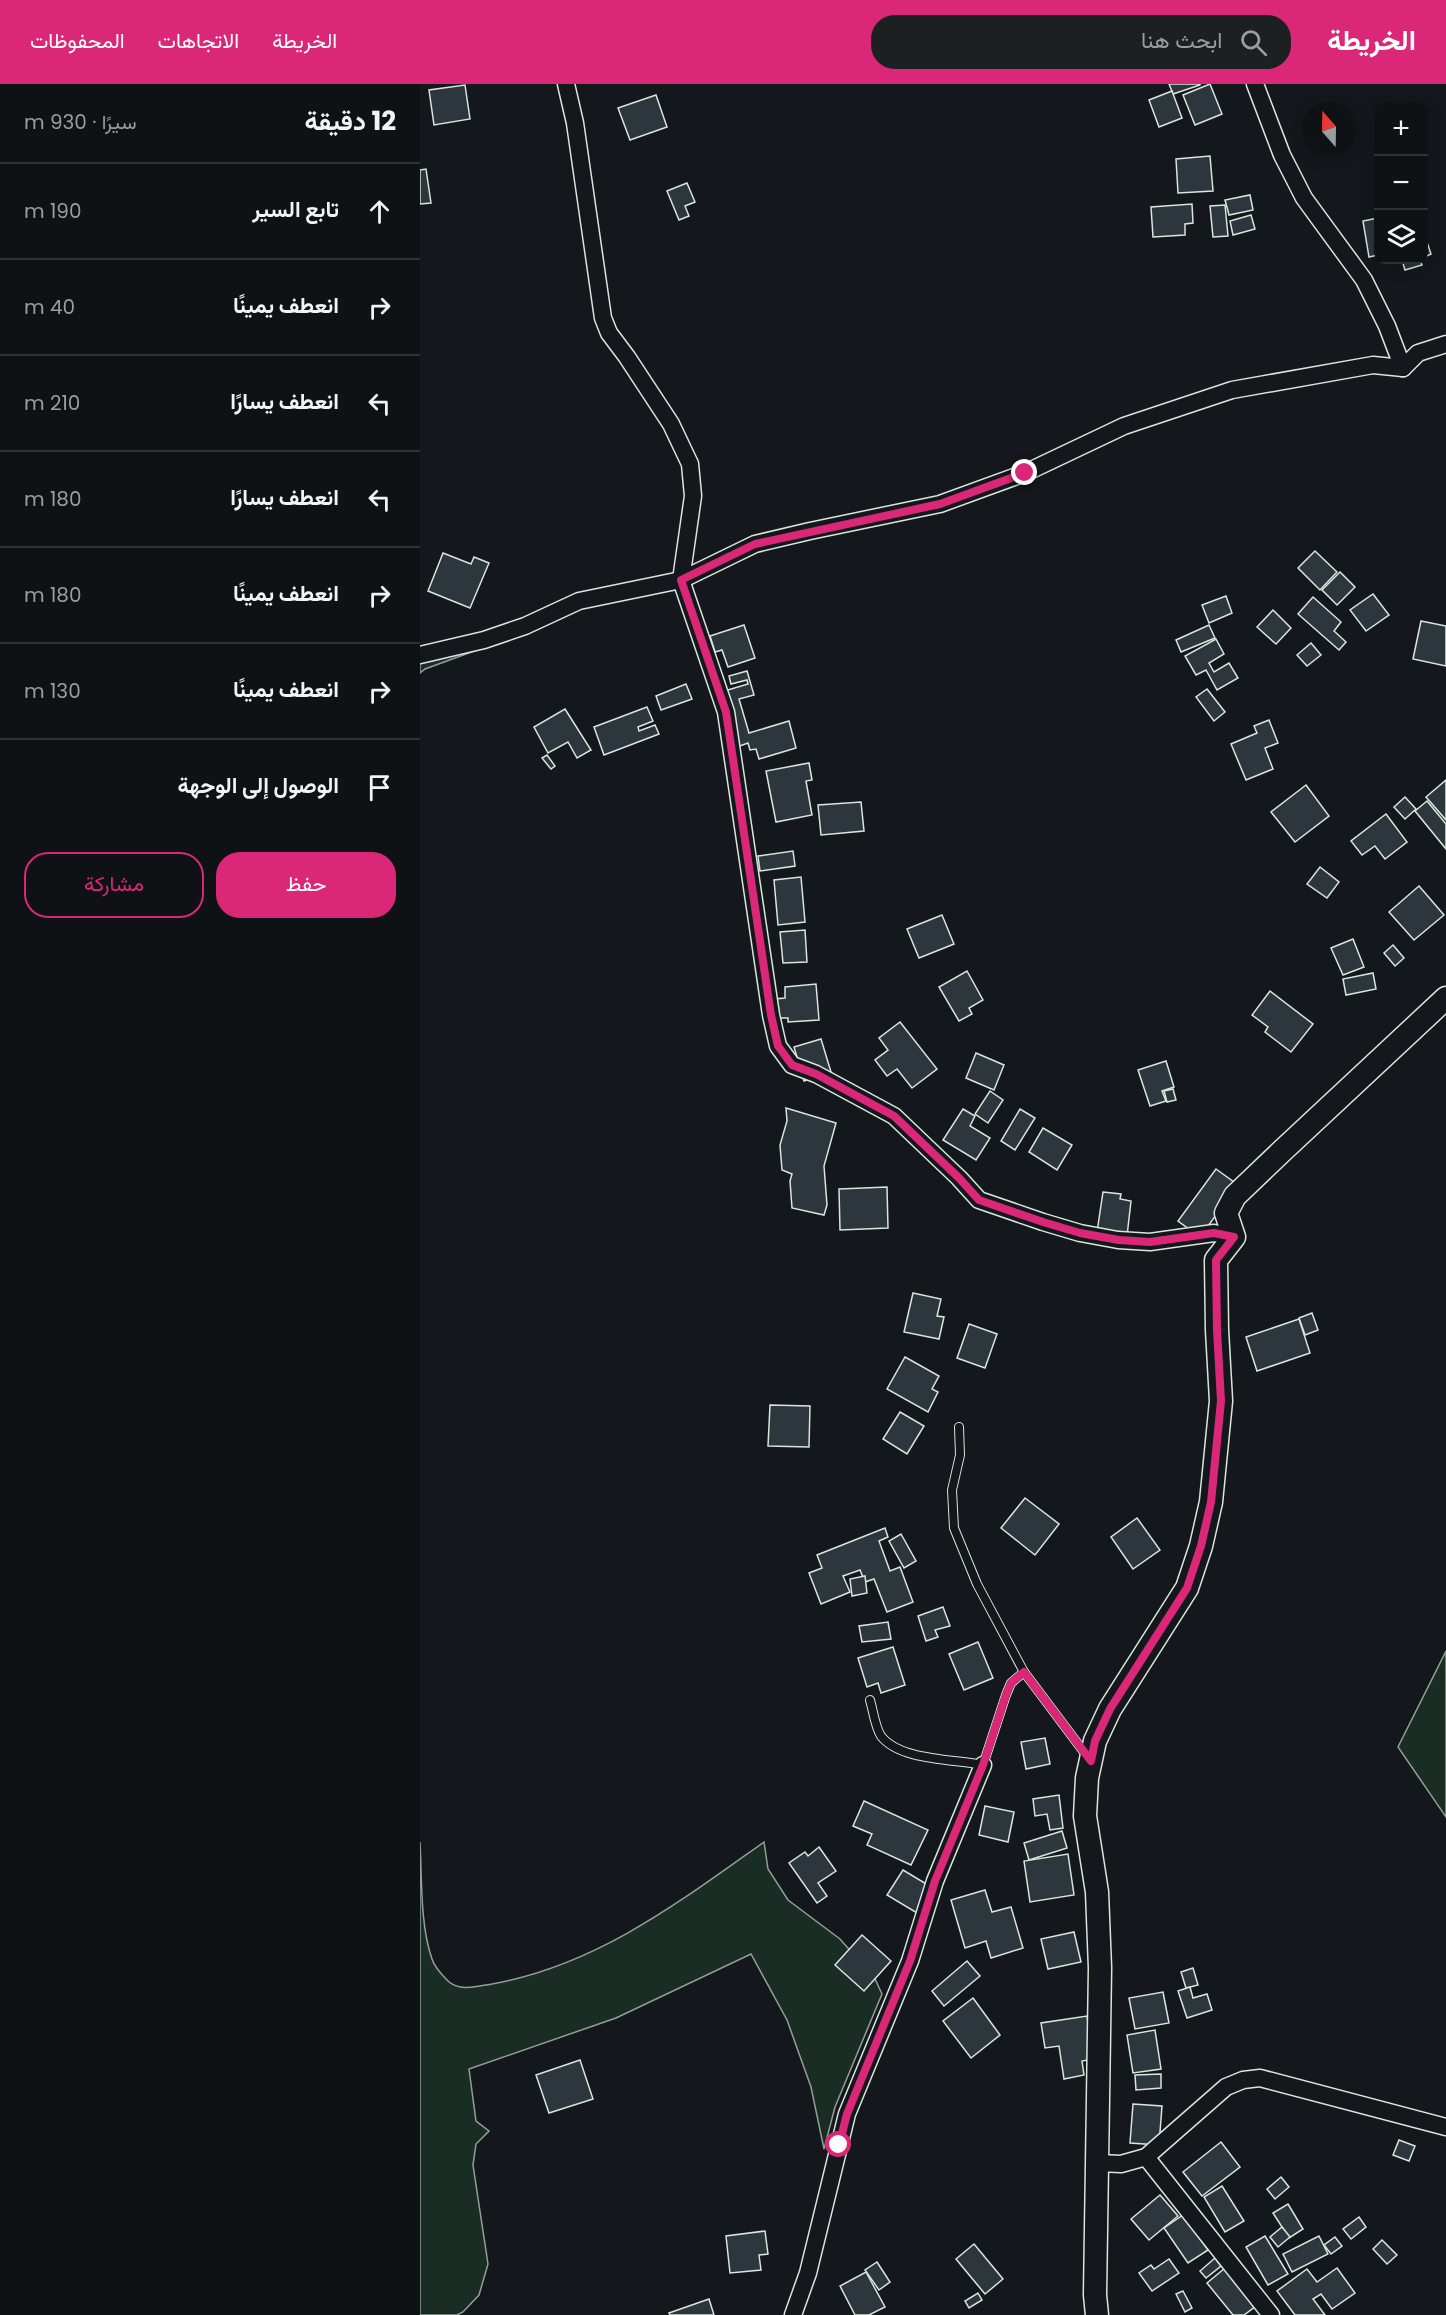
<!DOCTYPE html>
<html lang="ar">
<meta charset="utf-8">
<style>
:root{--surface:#0f1215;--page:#1d2022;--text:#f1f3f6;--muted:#9b9ea0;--line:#2f3234;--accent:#db2777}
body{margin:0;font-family:Poppins,Vazirmatn,sans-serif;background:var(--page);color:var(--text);direction:rtl}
.controls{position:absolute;right:18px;top:18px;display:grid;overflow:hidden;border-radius:12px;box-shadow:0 3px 15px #0003}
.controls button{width:54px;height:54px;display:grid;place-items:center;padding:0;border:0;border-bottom:2px solid var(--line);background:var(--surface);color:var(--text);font:30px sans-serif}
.compass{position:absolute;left:882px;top:18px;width:54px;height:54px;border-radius:50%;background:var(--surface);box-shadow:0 3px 15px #0003;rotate:340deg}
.stop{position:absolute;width:18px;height:18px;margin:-14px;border:4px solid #db2777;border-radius:50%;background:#fff}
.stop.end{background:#db2777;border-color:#fff;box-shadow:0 2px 6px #0008}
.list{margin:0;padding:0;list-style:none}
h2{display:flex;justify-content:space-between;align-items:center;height:78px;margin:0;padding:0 24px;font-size:26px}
h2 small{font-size:20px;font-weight:400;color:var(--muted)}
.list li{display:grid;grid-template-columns:39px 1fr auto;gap:18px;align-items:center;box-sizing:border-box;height:96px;padding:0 24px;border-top:2px solid var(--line)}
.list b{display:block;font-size:22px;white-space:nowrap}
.list em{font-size:20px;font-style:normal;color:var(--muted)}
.actions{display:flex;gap:12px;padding:18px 24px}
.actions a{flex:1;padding:14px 0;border:2px solid var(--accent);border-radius:24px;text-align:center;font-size:21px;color:var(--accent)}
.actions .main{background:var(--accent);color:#fff}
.icon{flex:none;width:33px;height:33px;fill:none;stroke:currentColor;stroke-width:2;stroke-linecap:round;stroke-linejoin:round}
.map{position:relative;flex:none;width:1026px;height:2231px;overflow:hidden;direction:ltr}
header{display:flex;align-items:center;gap:36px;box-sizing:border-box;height:84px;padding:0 30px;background:var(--accent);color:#fff}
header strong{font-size:28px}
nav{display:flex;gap:33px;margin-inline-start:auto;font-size:21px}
.search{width:420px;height:54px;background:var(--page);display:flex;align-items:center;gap:15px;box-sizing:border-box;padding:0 21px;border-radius:24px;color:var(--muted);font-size:22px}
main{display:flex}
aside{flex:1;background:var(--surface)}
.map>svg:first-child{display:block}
.green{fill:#1a2d24;stroke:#939e99;stroke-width:1.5}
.building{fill:#2c363c;stroke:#d8e6dc;stroke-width:1.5}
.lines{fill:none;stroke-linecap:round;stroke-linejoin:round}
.service-casing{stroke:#d8e6dc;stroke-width:10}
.minor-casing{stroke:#d8e6dc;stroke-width:19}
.secondary-casing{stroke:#d8e6dc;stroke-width:25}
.service{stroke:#14181c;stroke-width:8}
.minor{stroke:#14181c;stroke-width:16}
.secondary{stroke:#14181c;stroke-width:22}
.route{stroke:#db2777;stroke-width:8}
</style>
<header>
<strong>الخريطة</strong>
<div class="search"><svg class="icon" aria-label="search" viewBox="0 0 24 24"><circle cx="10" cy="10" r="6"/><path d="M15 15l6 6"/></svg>ابحث هنا</div>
<nav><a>الخريطة</a><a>الاتجاهات</a><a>المحفوظات</a></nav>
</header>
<main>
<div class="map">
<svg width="1026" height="2231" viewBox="0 0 1026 2231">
<rect width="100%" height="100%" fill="#14181c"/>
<g class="green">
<path d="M68,562L5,585L0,589V578Z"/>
<path d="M1026,1567V1733L978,1663Z"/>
<path d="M0,1758C2,1794 0,1841 12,1875C14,1882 23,1892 28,1897C39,1908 59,1902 72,1900C177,1881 258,1819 344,1758L348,1785L368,1816L420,1855L455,1895L462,1910L415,2023L404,2065L391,2003L367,1936L331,1870L196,1934L49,1985L56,2037L69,2047L56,2060L53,2081L68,2180L59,2211L43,2228L37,2231H0Z"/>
</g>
<g class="building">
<path d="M749,0H780V1L753,10Z"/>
<path d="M790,0L802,30L775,41L763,11Z"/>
<path d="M45,1L50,35L14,41L9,6Z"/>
<path d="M752,7L762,34L739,43L729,16Z"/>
<path d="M236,11L247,43L210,56L198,24Z"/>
<path d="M790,72L793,107L758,109L756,75Z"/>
<path d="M6,85L11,119L0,120V86Z"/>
<path d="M267,99L275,118L265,122L269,132L259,136L247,107Z"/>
<path d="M830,111L833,126L809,131L805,116Z"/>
<path d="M772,120L773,139L765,140V151L733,153L731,123Z"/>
<path d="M805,121L808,152L793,153L790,122Z"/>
<path d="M831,131L835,145L813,151L810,137Z"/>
<path d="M958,134V171L949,173L943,137Z"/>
<path d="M1004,149L1011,170L1004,173Z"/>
<path d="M982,176H1000L1002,181L985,186Z"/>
<path d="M895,467L917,488L900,506L878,484Z"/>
<path d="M23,469L51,480L54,473L69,479L50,524L8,507Z"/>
<path d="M920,488L935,503L917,521L902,506Z"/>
<path d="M953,510L969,531L946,547L930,526Z"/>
<path d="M806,512L812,529L789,539L782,521Z"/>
<path d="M893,513L921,538L914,547L926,558L919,566L878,530Z"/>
<path d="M853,526L871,544L856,560L837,543Z"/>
<path d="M1001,537L1026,542V582L993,575Z"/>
<path d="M324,541L335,574L308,583L302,566L295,568L290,552Z"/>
<path d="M789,541L795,554L761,568L756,556Z"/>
<path d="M796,555L804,570L789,579L794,588L809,579L818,594L797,606L786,586L776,591L765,572Z"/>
<path d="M891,559L901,571L887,582L877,571Z"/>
<path d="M327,587L334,611L319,615L329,649L369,637L376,664L339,675L336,665L330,666L328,659L317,663L301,608L328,600L327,596L311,600L309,592Z"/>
<path d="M266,600L272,615L241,626L236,612Z"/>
<path d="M787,605L805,628L794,637L776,613Z"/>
<path d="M227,623L233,637L218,643L219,647L235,641L239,650L184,671L174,643Z"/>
<path d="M145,625L171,666L157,674L148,658L128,669L114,643Z"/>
<path d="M849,636L858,659L845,664L853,685L826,696L811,660L837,649L834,642Z"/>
<path d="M127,671L135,682L131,685L122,674Z"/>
<path d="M389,679L392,696L386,697L392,731L356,738L346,687Z"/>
<path d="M1026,696V736L1006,713Z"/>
<path d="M886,701L909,732L875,758L851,728Z"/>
<path d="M985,713L996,725L985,735L974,723Z"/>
<path d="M1007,717L1026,740V765L995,727Z"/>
<path d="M441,718L444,747L401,751L398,721Z"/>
<path d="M966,730L987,758L965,775L955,762L942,771L931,757Z"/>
<path d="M373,767L375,782L340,787L338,772Z"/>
<path d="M900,783L919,798L907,814L887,800Z"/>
<path d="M381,793L385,838L358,841L354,796Z"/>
<path d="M999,802L1024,831L994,856L969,828Z"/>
<path d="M522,831L534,860L499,874L487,845Z"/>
<path d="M385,846L387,878L363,879L360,848Z"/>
<path d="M933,855L944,883L923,891L911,864Z"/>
<path d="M973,861L984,874L975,882L964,869Z"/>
<path d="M547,887L563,916L549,924L552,930L539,937L519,903Z"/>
<path d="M953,889L956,905L926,911L923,895Z"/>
<path d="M396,900L399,936L368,938V934H356L354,915L365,914V903Z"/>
<path d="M850,907L893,940L871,968L845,948L848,943L832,931Z"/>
<path d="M480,938L517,985L492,1004L477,985L467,992L455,976L468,966L459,954Z"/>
<path d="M401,955L411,988L384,997L374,963Z"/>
<path d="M556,969L584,981L574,1006L546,994Z"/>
<path d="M746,977L754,1003L742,1007L746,1017L730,1022L718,986Z"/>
<path d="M753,1005L756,1016L747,1018L744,1007Z"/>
<path d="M570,1007L583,1016L568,1039L555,1030Z"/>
<path d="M366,1024L416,1039L404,1082L407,1121L404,1131L372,1124L370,1097L372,1090L362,1086L360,1061L367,1037Z"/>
<path d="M543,1025L555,1032L550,1042L570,1054L556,1076L523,1056Z"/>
<path d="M600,1025L615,1034L595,1066L581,1057Z"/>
<path d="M623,1044L652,1061L637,1086L609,1068Z"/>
<path d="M796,1085L818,1101L780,1153L758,1137Z"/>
<path d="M467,1103L468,1144L420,1146L419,1105Z"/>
<path d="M683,1108L701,1110L700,1115L711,1117L707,1152L677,1148Z"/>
<path d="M493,1209L521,1215L517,1232L524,1233L519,1255L484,1248Z"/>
<path d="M892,1229L898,1246L885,1251L879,1234Z"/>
<path d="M879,1235L890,1269L837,1287L826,1253Z"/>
<path d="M549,1240L577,1250L565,1284L537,1274Z"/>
<path d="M485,1273L519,1292L512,1305L518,1308L508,1328L467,1305Z"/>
<path d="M350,1321L390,1322L389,1363L348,1362Z"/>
<path d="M480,1328L504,1342L487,1370L463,1355Z"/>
<path d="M605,1414L639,1440L615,1471L581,1444Z"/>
<path d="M717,1434L740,1466L713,1485L691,1453Z"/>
<path d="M465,1444L468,1453L459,1457L470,1487L480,1483L493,1518L467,1528L454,1495L445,1498L440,1486L423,1492L430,1508L401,1520L389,1489L402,1484L397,1471Z"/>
<path d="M481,1450L496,1477L484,1484L469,1457Z"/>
<path d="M445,1492L447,1509L432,1512L430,1495Z"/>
<path d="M523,1523L530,1542L515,1546L518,1553L506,1557L498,1532Z"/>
<path d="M468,1538L471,1555L442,1558L439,1542Z"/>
<path d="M558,1558L573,1594L544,1606L529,1570Z"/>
<path d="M473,1563L485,1601L461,1609L458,1599L447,1603L438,1574Z"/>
<path d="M625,1654L630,1680L606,1685L601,1658Z"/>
<path d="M639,1711L643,1744L630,1746L627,1730L615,1732L613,1715Z"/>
<path d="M444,1717L508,1746L491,1781L447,1761L452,1750L433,1742Z"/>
<path d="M565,1722L594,1728L588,1758L559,1751Z"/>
<path d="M642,1747L647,1764L609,1776L604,1759Z"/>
<path d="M399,1763L416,1787L398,1799L407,1812L397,1819L369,1779L385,1768L388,1772Z"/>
<path d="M648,1770L654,1811L610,1818L604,1777Z"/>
<path d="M483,1786L513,1804L497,1829L467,1811Z"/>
<path d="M565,1806L572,1828L591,1823L603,1864L571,1874L566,1857L545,1864L531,1816Z"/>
<path d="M654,1848L661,1878L628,1885L621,1855Z"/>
<path d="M442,1851L471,1877L444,1907L415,1881Z"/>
<path d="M547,1877L560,1892L524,1922L512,1907Z"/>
<path d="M773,1884L778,1901L766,1904L761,1888Z"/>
<path d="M770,1903L773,1914L787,1910L792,1926L767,1934L758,1907Z"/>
<path d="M743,1908L749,1939L715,1945L709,1914Z"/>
<path d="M553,1914L580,1951L551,1974L523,1937Z"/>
<path d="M667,1932L673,1975L662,1977L664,1991L644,1995L639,1962L625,1964L621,1939Z"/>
<path d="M735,1946L741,1985L713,1989L707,1951Z"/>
<path d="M160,1976L173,2015L129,2029L116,1991Z"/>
<path d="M741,1990V2004L716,2006L715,1991Z"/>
<path d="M713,2020L742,2022L739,2061L710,2059Z"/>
<path d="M979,2056L995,2062L989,2077L973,2071Z"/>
<path d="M801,2058L820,2083L782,2112L763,2088Z"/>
<path d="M861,2093L869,2103L855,2115L847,2105Z"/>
<path d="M802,2102L824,2137L805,2148L784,2113Z"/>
<path d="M740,2111L758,2132L729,2156L711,2135Z"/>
<path d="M868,2120L883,2145L869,2154L853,2129Z"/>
<path d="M763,2131L788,2166L768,2179L744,2144Z"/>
<path d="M939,2133L946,2143L931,2155L923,2145Z"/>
<path d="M862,2143L870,2153L858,2163L850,2153Z"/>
<path d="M345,2147L348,2170L339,2171L341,2186L310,2189L306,2152Z"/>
<path d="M845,2152L868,2190L848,2201L826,2163Z"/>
<path d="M899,2152L908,2170L872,2188L863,2170Z"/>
<path d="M915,2153L922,2162L911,2170L904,2161Z"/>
<path d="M962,2156L977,2171L967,2180L953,2165Z"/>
<path d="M554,2160L583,2195L565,2210L536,2175Z"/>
<path d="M795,2174L801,2182L786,2194L780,2187Z"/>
<path d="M749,2175L759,2189L732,2207L719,2189L731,2181L734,2185Z"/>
<path d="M457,2178L470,2198L459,2206L445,2186Z"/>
<path d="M805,2184L836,2222L824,2231H813L787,2199Z"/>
<path d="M917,2184L935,2209L912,2225L901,2210L893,2215L905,2231H875L857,2207L887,2185L897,2198Z"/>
<path d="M446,2188L465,2223L449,2231H435L420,2202Z"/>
<path d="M763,2207L772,2224L765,2228L756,2210Z"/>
<path d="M558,2209L562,2216L549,2224L545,2217Z"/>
<path d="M289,2215L294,2231H250L249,2229Z"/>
</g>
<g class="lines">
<g class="service-casing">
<g id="service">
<path d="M539,1343L540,1371L532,1406L534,1444L557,1500L604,1588L667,1672"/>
<path d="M450,1616C453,1626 455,1643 461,1652C480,1677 535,1675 563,1681L586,1611L591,1599L604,1588"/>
</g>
</g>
<g class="minor-casing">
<g id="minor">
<path d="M146,0L155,39L183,234L189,249L207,273L251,340L270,380L273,412L261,496L306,628L351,931L358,962L372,981L396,990L474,1032L539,1094L559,1116L623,1138L660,1149L698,1156L730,1158L794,1149L814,1153"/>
<path d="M835,0L862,71L884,114L944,196L967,242L983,284"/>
<path d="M0,571L64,556L105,542L159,517L261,496L335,460L390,447L520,420L605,389L704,342L812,306L953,281L983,284L998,269L1026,260"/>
<path d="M726,2073L851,2231"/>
<path d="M678,2079L701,2080L726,2073L806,2003L823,1996L840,1994L1026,2043"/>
<path d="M373,2231L388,2189L427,2030L490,1877L515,1797L563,1681"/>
</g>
</g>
<g class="secondary-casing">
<path id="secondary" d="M677,2231L675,2211L680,1884L677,1808L665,1732L667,1694L675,1657L690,1625L767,1504L781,1462L791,1418L801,1317L797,1246L796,1176L814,1153L806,1129L815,1112L861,1068L1026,914"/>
</g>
<use href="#service" class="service"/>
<use href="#minor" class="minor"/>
<use href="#secondary" class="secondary"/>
</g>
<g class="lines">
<path class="route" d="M419,2061L427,2030L490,1877L515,1797L563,1681L586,1611L591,1599L604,1588L671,1677L675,1657L690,1625L767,1504L781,1462L791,1418L801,1317L797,1246L796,1176L814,1153L794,1149L730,1158L699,1156L660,1149L623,1138L559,1116L539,1094L474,1032L396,990L372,981L358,962L351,931L306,628L261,496L335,460L520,420L605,389"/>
</g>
</svg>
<div class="controls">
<button>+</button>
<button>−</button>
<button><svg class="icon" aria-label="layers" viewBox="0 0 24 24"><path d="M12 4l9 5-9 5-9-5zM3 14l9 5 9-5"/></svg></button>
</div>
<svg class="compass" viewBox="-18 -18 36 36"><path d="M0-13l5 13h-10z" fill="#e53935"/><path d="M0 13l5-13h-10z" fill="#9b9ea0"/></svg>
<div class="stop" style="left:419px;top:2061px"></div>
<div class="stop end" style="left:605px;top:389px"></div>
</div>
<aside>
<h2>12 دقيقة<small>سيرًا · 930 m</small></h2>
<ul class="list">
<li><svg class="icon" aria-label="ahead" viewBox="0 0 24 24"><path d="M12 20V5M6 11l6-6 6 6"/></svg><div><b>تابع السير</b></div><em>190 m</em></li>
<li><svg class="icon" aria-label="right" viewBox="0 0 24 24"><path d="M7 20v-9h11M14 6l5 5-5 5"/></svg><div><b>انعطف يمينًا</b></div><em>40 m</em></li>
<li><svg class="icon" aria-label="left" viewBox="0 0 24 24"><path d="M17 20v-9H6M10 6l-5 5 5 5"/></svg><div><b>انعطف يسارًا</b></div><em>210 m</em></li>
<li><svg class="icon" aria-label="left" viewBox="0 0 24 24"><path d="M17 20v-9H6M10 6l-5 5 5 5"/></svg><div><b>انعطف يسارًا</b></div><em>180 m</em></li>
<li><svg class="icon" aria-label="right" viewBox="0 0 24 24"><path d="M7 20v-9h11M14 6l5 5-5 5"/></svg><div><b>انعطف يمينًا</b></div><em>180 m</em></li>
<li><svg class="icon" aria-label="right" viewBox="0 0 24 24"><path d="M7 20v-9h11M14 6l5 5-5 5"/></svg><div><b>انعطف يمينًا</b></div><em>130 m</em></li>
<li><svg class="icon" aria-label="arrive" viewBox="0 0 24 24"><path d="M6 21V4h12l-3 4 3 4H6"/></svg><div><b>الوصول إلى الوجهة</b></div></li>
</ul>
<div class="actions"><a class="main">حفظ</a><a>مشاركة</a></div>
</aside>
</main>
